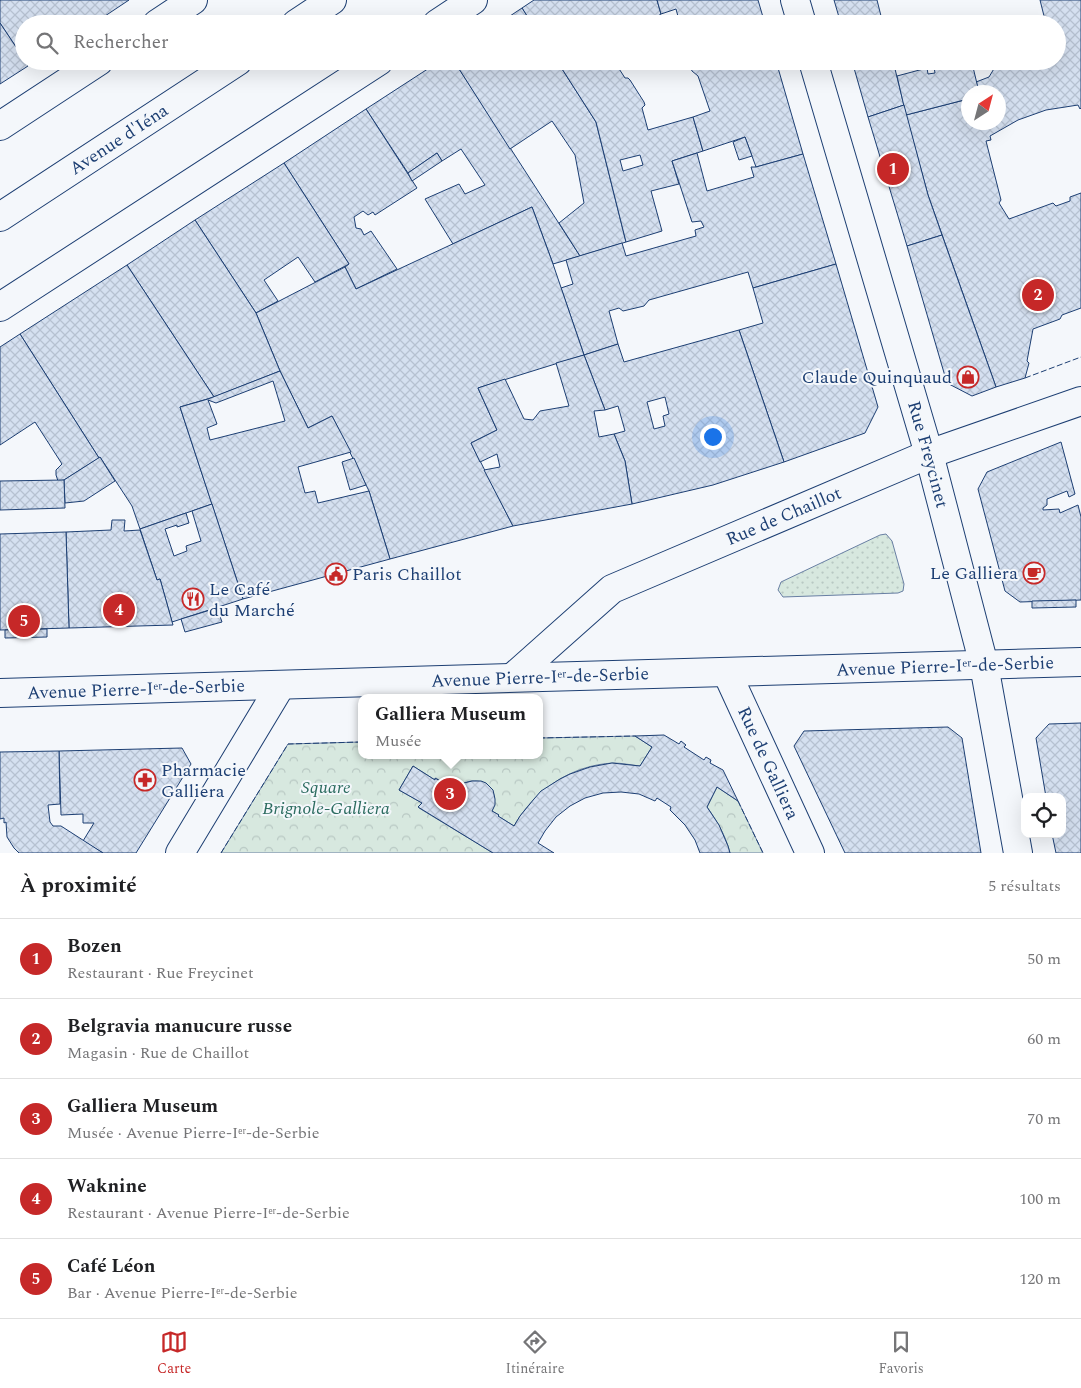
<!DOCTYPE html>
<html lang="fr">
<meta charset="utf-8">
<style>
:root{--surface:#fff;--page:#f2f2f2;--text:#202124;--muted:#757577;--line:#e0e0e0;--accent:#c62828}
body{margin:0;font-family:Spectral,serif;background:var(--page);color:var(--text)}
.controls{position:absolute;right:15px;bottom:15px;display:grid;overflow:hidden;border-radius:10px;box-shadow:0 5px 20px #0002}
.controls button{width:45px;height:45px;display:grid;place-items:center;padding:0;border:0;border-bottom:1px solid var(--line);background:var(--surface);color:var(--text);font:25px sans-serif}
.compass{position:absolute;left:961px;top:85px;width:45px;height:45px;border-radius:50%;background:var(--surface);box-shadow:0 5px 20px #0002;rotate:36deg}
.you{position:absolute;left:712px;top:436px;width:18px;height:18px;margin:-12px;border:4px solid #fff;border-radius:50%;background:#1a73e8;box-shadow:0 0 0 8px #1a73e833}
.badge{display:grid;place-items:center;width:32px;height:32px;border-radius:50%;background:var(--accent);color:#fff;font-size:16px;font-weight:700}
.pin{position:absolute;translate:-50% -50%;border:2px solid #fff;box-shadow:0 1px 5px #0006}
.popup{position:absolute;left:358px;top:694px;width:185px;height:65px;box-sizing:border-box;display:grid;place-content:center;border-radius:10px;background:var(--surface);filter:drop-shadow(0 1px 4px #0005);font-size:16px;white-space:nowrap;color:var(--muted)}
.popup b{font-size:19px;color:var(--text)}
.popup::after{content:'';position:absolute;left:50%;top:100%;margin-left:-10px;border:10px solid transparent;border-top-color:var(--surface)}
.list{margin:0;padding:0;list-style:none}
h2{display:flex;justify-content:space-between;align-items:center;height:65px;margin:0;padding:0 20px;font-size:21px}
h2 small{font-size:16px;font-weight:400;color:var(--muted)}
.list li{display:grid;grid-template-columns:32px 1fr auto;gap:15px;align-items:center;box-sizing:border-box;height:80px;padding:0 20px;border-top:1px solid var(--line)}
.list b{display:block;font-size:19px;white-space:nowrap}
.list p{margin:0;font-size:16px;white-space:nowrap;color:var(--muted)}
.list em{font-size:16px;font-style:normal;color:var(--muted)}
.icon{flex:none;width:28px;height:28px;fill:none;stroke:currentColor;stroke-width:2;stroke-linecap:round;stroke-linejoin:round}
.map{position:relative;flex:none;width:1081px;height:853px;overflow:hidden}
.search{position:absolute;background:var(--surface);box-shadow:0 5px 20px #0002;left:15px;right:15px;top:15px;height:55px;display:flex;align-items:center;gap:12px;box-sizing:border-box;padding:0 18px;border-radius:28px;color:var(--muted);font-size:19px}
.sheet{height:465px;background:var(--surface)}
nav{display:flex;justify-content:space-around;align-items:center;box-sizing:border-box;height:70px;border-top:1px solid var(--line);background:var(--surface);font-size:14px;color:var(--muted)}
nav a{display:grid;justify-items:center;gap:2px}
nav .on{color:var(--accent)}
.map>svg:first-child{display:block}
.grass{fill:url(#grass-dots);stroke:#687fa3}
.park{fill:url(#park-crowns);stroke:#687fa3}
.building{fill:url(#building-cross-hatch);stroke:#1d3f73;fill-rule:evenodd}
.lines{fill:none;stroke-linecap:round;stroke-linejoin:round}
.minor-casing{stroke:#1d3f73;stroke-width:30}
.major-casing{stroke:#1d3f73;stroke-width:30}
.minor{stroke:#f4f7fb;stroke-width:28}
.major{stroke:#f4f7fb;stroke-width:28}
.fence{stroke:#1d3f73;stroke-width:1;stroke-dasharray:6 2.5;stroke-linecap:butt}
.labels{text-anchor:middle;stroke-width:4;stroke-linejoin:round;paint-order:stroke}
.street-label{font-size:18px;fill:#1d3f73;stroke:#f4f7fb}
.poi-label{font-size:18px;fill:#1d3f73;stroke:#f4f7fb;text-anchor:start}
.park-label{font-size:18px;font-style:italic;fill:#2c6c60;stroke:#f4f7fb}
</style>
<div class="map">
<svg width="1081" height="853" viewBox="0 0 1081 853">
<defs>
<pattern id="grass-dots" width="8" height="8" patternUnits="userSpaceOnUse" patternTransform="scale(1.25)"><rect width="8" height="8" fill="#d7e8df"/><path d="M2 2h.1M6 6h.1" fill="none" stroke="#b8c8c3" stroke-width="1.8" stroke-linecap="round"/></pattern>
<pattern id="park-crowns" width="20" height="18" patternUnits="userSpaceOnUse" patternTransform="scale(1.25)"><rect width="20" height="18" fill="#d7e8df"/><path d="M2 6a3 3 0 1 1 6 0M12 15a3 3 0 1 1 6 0" fill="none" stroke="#b8c8c3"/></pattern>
<pattern id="building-cross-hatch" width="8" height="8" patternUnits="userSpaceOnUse" patternTransform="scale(1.25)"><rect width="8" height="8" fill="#d5e0f0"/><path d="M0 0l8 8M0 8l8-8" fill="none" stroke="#b6c1d1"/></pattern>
</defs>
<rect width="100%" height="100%" fill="#f4f7fb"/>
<path class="grass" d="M886,534L892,541L904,584L903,591L898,593L783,597L778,590L781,582L880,535Z"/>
<g class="park">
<path d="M635,736L652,747L640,766C631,765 622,763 613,763C572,765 534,790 514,826L498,816L499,815L492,811C498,797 493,782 476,781C472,781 467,781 464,784C462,785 460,788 458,790L452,787L451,788L436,778L435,780L413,766L399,790L422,803L419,808L493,853H221L288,744L361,742V755H539V738Z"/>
<path d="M717,787L738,801L763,853H730C726,836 717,821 707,807Z"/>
</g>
<g class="building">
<path d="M0,0H129L93,24H24V59L0,23Z"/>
<path d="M534,0H657L661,14L650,21L652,24H532L522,8Z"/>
<path d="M657,0H758L765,24H680L676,9L661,14Z"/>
<path d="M834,0H877L883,24H841Z"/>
<path d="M1040,0H1081V108L1080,109L1078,105L1046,110L1018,120L990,136L991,140L986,141L1001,200L999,203L1009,219L1053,203L1056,206L1070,201V197L1081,193V308L1062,315L1060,319L1033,329L1027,361L1029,363L1025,378L996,387L928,195L906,115L968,99V122H998V92H979L976,82L989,77L995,67L993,61H1057V24H1046Z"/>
<path d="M522,8L532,24H498Z"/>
<path d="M0,23L24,59V61H25L28,66L0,84Z"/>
<path d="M440,61H454L580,256L553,264L532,207L453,244L425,199L459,184L465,194L485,185L461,149L442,161L437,153L408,173L366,109Z"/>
<path d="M454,61H557L596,122L626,242L580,256L559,223L584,203L575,155L552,121L510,149Z"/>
<path d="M557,61H614L625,78H628L630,80L644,102L645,105L642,108L648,130L693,117L703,151L672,161L679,184L651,191L662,231L626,242L596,122ZM640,155L643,165L623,171L620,160Z"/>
<path d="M688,61H776L803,154L756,167L745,137L703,151L693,117L710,111L698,76L692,71Z"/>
<path d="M852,61H893L904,105L868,117Z"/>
<path d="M954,62L955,68L972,63L979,92H968V99L906,115L897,76L927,68L928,74L935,73L934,67Z"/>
<path d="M904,105L928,195L942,235L907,246L868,117Z"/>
<path d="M366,109L417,188L375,215L373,212L368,215L363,211L354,217L356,228L361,229L364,235L371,231L397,269L356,289L345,267L349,264L284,163Z"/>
<path d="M745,137L752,156L739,160L733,142Z"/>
<path d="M437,153L442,161L412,181L408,173Z"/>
<path d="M697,153L707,191L754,177L751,167H756L803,154L836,264L753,288L748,272L649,300L644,306L623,311L619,308L609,311L618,344L584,355L561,288L573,284L566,260L622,243L626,256L696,236L695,230L704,227L701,221L692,222L672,161Z"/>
<path d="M284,163L349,264L315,282L298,257L264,280L278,301L256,313L195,220Z"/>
<path d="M532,207L553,264L584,355L478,388L497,430L471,443L513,526L390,559L369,491L332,416L308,428L280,371L256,313L345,267L356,289Z"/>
<path d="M195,220L256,313L280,371L214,397L127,265Z"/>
<path d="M942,235L996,387L972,396L947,383L907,246Z"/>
<path d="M836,264L878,407L865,433L784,462L739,330L763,323L753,288Z"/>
<path d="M127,265L214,397L180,407L212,504L140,529L132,506L100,457L99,458L20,334Z"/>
<path d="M739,330L784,462L713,485L632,504L625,461L614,434L625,431L618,406L605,410L584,355L618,344L624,362ZM665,397L669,414L663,416L665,426L654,429L647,402Z"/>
<path d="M20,334L99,458L64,480L58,481L56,475V470L62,464L35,422L0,445V347Z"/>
<path d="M584,355L605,410L594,411L599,437L614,434L625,461L632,504L513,526L484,470L500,467L497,454L480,462L471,443L497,430L478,388L505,379L524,419L533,420L540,411L569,406L556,363Z"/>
<path d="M280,371L308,428L332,416L351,452L298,467L305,493L315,491L318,503L369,491L390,559L243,599L180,407L208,399ZM273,381L285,421L210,440L207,428L217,424L208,400L216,403Z"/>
<path d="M1061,442L1075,494L1069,497L1067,491L1047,499V505L1043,508V510L1059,509L1060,513L1078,505L1081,517V600L1020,602L1005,591L978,489L987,472Z"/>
<path d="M100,457L115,481L84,501L65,503L64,480Z"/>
<path d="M354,458L366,485L350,490L342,462Z"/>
<path d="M64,480L65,508L0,510V481Z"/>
<path d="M212,504L243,599L172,622L160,579L157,580L140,529L186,513L189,523L177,527V525L165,529L174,556L187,551L186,546L201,541L192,511Z"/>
<path d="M112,520H125L124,531L140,530L157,580L160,579L173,625L69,628L66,532L111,530Z"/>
<path d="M66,532L69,628L0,630V534Z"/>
<path d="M1076,600V607L1032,608V601Z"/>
<path d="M217,608L222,622L185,632L181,619Z"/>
<path d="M47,629V637L5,638V630Z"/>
<path d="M1081,723V853H1056L1052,834H1062V797H1046L1036,738L1049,724Z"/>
<path d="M948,727L962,738L981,853H845L794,746L804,731Z"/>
<path d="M664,735L679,744L681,741L686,745L684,747L704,760L706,757L711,760L710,763L723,770L738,801L717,787L707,807L719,825L728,846L730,853H700L695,840L685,825L670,810L671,807L657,798L655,801L639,794L621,792L603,793L585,798L570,806L556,817L545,831L538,843L554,853H493L418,807L422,803L399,790L413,766L435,780V778L451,788L452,787L458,790L464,783L472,781H481L486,783L493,790L495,799V805L492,811L499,815L498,816L514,826L520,816L534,799L541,791L560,779L570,774L590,767L612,763L640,766L652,747L635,736Z"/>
<path d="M182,748L191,764L136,853H103L83,841L94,823H83V814L61,815L59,751Z"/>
<path d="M59,751L60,804L48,805L50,822L53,826H61L103,853H19L14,848L7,837L6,822L4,823V818L0,819V752Z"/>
</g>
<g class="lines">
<g class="minor-casing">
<g id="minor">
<path d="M795,0L802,24"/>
<path d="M157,24L193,0"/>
<path d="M437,24L473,0"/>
<path id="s1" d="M813,61L929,454L984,665L1018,853"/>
<path d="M0,126L99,61"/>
<path d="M0,307L379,61"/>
<path id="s2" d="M727,673L810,853"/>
<path id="s3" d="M513,677L612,589L929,454L1081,401"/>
<path d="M0,693C360,683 721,671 1081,662"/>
<path d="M180,853L281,685"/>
</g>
</g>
<g class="major-casing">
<g id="major">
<path d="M296,24L332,0"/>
<path id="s4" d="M0,217L238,61"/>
</g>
</g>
<use href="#minor" class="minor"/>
<use href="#major" class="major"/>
<g class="fence">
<path d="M1025,378L1081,357"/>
<path d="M539,738L635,736"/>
<path d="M738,801L763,853"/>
<path d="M221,853L288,744L361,742"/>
</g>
</g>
<defs>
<g id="shop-ring" transform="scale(1.125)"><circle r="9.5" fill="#f4f7fb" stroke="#c62828" stroke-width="1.5"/><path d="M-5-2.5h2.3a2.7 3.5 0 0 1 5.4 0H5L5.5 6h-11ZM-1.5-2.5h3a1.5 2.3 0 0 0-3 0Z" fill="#c62828"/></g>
<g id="cafe-ring" transform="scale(1.125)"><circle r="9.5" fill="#f4f7fb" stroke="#c62828" stroke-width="1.5"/><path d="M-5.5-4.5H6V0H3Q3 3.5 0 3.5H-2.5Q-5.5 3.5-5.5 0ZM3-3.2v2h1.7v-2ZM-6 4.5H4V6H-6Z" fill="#c62828"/></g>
<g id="civic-ring" transform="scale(1.125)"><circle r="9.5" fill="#f4f7fb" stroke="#c62828" stroke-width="1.5"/><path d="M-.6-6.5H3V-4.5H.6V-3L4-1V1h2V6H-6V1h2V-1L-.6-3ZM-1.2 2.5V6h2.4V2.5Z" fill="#c62828"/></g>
<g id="restaurant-ring" transform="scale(1.125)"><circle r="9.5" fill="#f4f7fb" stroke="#c62828" stroke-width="1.5"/><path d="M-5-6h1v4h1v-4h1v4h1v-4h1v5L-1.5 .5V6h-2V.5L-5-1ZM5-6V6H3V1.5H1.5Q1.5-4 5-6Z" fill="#c62828"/></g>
<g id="pharmacy-ring" transform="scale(1.125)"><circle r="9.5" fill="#f4f7fb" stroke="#c62828" stroke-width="1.5"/><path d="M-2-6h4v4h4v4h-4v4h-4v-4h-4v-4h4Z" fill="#c62828"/></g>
</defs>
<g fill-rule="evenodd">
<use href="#shop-ring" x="968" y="377"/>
<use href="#cafe-ring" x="1034" y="573"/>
<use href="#civic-ring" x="336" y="574"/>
<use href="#restaurant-ring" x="193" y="599"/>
<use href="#pharmacy-ring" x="145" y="780"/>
</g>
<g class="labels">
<g class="street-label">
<text dy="6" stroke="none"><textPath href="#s4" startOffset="142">Avenue d'Iéna</textPath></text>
<text dy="6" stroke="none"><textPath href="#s1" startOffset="410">Rue Freycinet</textPath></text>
<text dy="6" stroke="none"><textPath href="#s3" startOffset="319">Rue de Chaillot</textPath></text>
<text transform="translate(945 666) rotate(-2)" y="6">Avenue Pierre-Iᵉʳ-de-Serbie</text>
<text transform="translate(540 677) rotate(-2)" y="6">Avenue Pierre-Iᵉʳ-de-Serbie</text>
<text transform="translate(136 689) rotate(-2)" y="6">Avenue Pierre-Iᵉʳ-de-Serbie</text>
<text dy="6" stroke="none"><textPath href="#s2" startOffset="99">Rue de Galliera</textPath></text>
</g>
<g class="poi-label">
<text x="952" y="383" text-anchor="end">Claude Quinquaud</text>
<text x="1018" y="579" text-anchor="end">Le Galliera</text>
<text x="352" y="580">Paris Chaillot</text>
<text x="209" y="595">Le Café<tspan x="209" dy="21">du Marché</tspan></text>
<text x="161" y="776">Pharmacie<tspan x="161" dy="21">Galliera</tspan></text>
</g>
<g class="park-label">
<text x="326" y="793">Square<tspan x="326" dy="21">Brignole-Galliera</tspan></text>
</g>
</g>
</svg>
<div class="controls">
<button><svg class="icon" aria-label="locate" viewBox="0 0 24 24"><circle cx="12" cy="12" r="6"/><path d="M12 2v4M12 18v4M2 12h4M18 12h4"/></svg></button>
</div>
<svg class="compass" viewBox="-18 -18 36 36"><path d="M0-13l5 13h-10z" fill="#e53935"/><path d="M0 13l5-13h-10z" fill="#757577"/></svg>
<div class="you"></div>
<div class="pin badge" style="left:893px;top:169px">1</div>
<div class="pin badge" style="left:1038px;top:295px">2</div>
<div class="pin badge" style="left:450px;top:794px">3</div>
<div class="popup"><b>Galliera Museum</b>Musée</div>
<div class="pin badge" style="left:119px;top:610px">4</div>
<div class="pin badge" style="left:24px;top:621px">5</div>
<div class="search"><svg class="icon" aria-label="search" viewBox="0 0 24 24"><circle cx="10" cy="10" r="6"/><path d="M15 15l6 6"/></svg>Rechercher</div>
</div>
<section class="sheet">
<h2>À proximité<small>5 résultats</small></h2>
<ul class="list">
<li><span class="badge">1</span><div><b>Bozen</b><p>Restaurant · Rue Freycinet</p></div><em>50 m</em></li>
<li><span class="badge">2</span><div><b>Belgravia manucure russe</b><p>Magasin · Rue de Chaillot</p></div><em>60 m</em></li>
<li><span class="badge">3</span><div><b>Galliera Museum</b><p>Musée · Avenue Pierre-Iᵉʳ-de-Serbie</p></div><em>70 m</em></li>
<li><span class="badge">4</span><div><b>Waknine</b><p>Restaurant · Avenue Pierre-Iᵉʳ-de-Serbie</p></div><em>100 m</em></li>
<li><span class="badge">5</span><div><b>Café Léon</b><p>Bar · Avenue Pierre-Iᵉʳ-de-Serbie</p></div><em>120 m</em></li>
</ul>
</section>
<nav>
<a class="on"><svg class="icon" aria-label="map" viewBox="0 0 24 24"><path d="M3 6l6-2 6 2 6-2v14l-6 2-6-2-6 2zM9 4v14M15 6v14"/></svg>Carte</a>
<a><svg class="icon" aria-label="directions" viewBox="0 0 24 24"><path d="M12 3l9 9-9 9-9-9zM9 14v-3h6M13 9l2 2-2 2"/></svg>Itinéraire</a>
<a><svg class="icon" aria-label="saved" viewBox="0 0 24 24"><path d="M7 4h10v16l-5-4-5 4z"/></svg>Favoris</a>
</nav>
